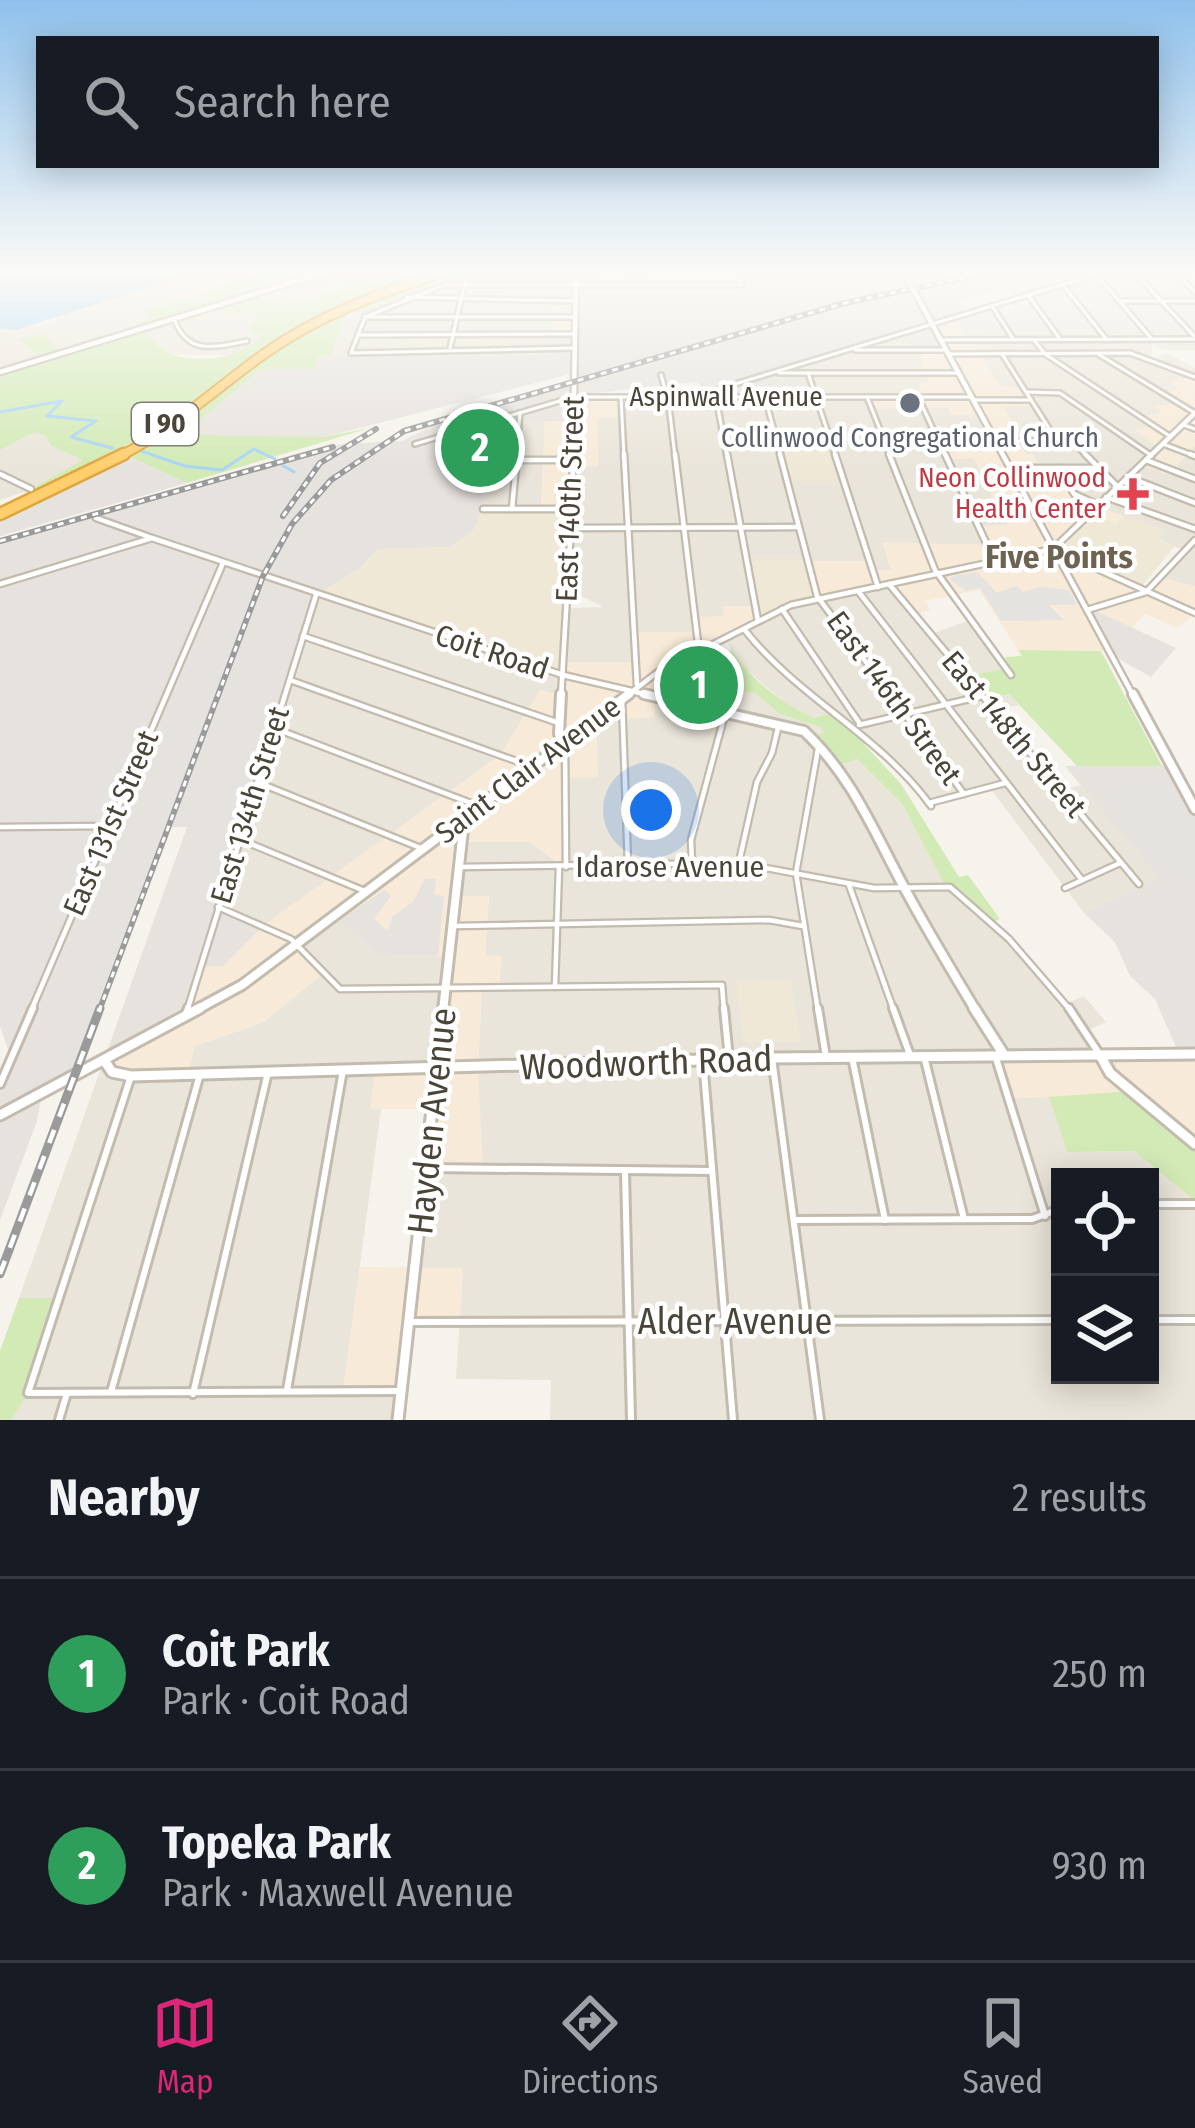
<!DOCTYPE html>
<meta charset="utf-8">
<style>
:root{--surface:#171b24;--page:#242831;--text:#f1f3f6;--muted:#9ea1a6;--line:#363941;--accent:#db2777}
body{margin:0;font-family:"Fira Sans Condensed",sans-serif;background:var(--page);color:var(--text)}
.controls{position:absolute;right:36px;bottom:36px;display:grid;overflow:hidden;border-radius:0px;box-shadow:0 6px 30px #0003}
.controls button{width:108px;height:108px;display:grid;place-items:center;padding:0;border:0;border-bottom:3px solid var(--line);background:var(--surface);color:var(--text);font:60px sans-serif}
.you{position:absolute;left:651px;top:810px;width:42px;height:42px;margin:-30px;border:9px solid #fff;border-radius:50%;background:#1a73e8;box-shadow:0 0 0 18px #1a73e833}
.badge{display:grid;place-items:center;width:78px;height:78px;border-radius:50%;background:var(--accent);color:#fff;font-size:39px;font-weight:700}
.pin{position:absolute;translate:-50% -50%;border:6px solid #fff;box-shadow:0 3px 12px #0006}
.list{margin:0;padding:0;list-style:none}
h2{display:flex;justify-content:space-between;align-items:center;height:156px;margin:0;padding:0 48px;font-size:51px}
h2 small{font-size:39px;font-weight:400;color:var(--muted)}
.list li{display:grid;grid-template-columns:78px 1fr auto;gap:36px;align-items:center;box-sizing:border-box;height:192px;padding:0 48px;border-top:3px solid var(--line)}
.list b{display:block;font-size:45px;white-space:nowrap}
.list p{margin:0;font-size:39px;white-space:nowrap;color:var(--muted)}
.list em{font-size:39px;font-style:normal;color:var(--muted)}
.icon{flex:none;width:66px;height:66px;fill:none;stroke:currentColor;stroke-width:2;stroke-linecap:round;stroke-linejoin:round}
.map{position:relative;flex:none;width:1195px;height:1420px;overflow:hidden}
.search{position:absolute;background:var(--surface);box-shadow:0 6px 30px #0003;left:36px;right:36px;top:36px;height:132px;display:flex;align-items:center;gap:30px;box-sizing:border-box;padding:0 42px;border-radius:0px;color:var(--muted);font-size:45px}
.sheet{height:540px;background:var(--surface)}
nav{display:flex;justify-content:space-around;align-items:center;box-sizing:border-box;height:168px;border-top:3px solid var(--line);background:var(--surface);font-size:33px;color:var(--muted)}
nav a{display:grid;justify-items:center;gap:6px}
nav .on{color:var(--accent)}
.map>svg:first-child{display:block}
.residential{fill:#eae5da;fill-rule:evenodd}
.commercial{fill:#f7ead8}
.industrial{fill:#e6e2dd}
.education{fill:#efe8d6}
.green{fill:#d2eab5;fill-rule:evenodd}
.parking{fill:#e5e3e0}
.water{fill:#a9d4f2}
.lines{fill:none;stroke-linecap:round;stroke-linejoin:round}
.stream{stroke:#a9d4f2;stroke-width:3}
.minor-far2-casing{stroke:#c2bbae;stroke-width:8}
.minor-far1-casing{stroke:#c2bbae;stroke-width:9}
.minor-casing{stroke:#c2bbae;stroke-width:12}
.tertiary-far2-casing{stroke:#c2bbae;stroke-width:9}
.tertiary-far1-casing{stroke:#c2bbae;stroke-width:14}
.tertiary-casing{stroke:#c2bbae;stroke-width:15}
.motorway-far1-casing{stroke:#e0a43c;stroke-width:12}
.motorway-casing{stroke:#e0a43c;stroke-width:15}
.minor-far2{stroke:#fff;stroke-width:3}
.minor-far1{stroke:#fff;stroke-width:4.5}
.minor{stroke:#fff;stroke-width:6}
.tertiary-far2{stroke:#fff;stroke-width:4.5}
.tertiary-far1{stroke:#fff;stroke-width:8}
.tertiary{stroke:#fff;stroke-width:9}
.motorway-far1{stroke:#ffcf6e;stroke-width:8}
.motorway{stroke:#ffcf6e;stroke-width:10}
.rail-far1-casing{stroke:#9a9a9a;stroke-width:6}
.rail-casing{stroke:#9a9a9a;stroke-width:9}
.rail-far1{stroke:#fff;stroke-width:3;stroke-dasharray:6;stroke-linecap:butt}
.rail{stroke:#fff;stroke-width:4.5;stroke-dasharray:14;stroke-linecap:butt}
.tertiary-bridge-casing{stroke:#c2bbae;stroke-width:9;stroke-linecap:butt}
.tertiary-bridge{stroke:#fff;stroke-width:4.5}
.worship-dot{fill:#6b7280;stroke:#fff;stroke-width:4.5}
.health-dot{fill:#e0444e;stroke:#fff;stroke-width:4.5}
.labels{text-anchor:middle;stroke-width:9;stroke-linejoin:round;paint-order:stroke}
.far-street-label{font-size:27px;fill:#4b4439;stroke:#fff}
.shield{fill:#fff;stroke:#817c74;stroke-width:3}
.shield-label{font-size:27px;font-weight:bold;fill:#4b4439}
.far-worship-label{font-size:27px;fill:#5b616d;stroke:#fff}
.far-health-label{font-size:27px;fill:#be3a42;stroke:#fff;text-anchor:end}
.street-label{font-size:30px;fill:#4b4439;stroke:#fff}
.neighbourhood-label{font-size:33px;font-weight:bold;fill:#6e6250;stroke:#fff}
.near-street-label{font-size:36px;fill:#4b4439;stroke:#fff}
</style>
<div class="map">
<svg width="1195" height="1420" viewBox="0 0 1195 1420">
<rect width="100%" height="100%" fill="#f6f3ec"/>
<g class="residential">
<path d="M194,273H264L201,292L205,301L124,329L127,333L63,353L41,333L20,341L43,359L5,370L0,367V328L41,325L83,306Z"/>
<path d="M323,273H398L370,284L350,283L293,305L274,306L255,295Z"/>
<path d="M1057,273L1085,277L1101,273L1179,276L1195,292V350H1162L1152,339V361L1165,353L1171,355L1195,368V377L1178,387L1175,402L1155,426L1135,431L1187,453L1195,446V586L1184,587L1159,577L1183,550L1158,539L1164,530L1097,507L1026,454L1006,425L1002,406H1033L1001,387L954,317L992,306L1014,309L1013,304H1033L1013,286L1065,282L1050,275Z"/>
<path d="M454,279L556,285L553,355L331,356L347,312H369Z"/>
<path d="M215,307L228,315L246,309L258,317L262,332L256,343L238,356L170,354L144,333L203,317L197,312Z"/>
<path d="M904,333L920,350L930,383L952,415H981L998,446L947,459H974L1008,526H978L987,545L883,543L892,570H872L755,606L723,607L724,616L636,662H564L567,608L603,607L568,589L572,466L598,417L668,397H815L773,373Z"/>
<path d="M520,413V421H545L541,509H483L495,421Z"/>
<path d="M35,432L46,436L50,445L84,460L33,489L0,500V450Z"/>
<path d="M889,584L931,634L973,619L1011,667L968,677L984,699L1008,693L1019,705L995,710L1060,791L1082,785L1161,880L1084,913L990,788L929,803L900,763L832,713L813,718L788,705L744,668L724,639L791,605Z"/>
<path d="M316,595L563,675L562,696L530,713L500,755L263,926L218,907Z"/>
<path d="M721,686L756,693L780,714L820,727L825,731L814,738L839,765L857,759L903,805L945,886L1010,943L1065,1004L1084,996L1106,1022L1089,1030L1100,1055L1009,1098L1049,1097L1067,1152L1134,1151L1195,1201V1420H550L551,1380L456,1379L463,1269L415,1268L426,1168L478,1066L482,991L501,956H485L489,897L456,896L462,842H529L563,866L568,777L597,717L622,699L655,698L713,712ZM1060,1177H1150V1375H1060Z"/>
<path d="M334,917L449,957L437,1068L370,1109H381L343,1391H401L398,1420H11L28,1393L58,1298H19L104,1060L195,1046L264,1022L297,944Z"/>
</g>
<g class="commercial">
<path d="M467,273H598V284L574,334H554L556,285H464Z"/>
<path d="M954,317L1001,387H1023L1035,406L1003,407L1014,425L1007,427L1025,454H1033L1041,468H1059L1075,494L1123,517L1117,524L1089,514L1054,548L1145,591L1159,577L1195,586V613L1178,628L1145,614L1132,628L1093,609L1110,651L1018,650L979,590L925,601L931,610L914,614L889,584L820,599L806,561H869L873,570H891L882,542L985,545L978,526L1007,525L986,484H958L955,477L982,476L974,459H947L941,446H997L981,415H951L947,408L871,409L867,397L924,396L918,384L929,382L919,361L925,360L920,350L932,324Z"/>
<path d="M1191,376L1195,377V413L1184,425L1195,429V446L1169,475L1141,465L1159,448L1134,430L1153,426L1142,417L1161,412L1155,407L1174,403L1165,396L1177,387L1170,382Z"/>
<path d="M573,397H668L669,408H622V417L598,418V466L572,467V509H541L545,421H572Z"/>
<path d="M723,606H755L758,622L672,666L678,673V683L662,700L655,699V717L622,720V701L597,717L598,777L568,778L566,867L529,842H462L457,896H489L485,955L502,956L499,991L482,992L478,1066L483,1168H426L432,1109H370L375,1070L437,1068L449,957L378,955L334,917L297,944L324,973L264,1022L195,1046L188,1074L118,1075L104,1060L200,966H223L263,926L500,755L540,690L561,695L564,662H635L634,632H696L695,617L724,616Z"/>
<path d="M1195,1054V1144L1130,1091L1092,1097L1009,1098L995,1055Z"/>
<path d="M360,1267L463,1268L460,1322H409L401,1391H343Z"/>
</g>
<g class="industrial">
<path d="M628,273H647L648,284L741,285L739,273H1057L1051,275L1067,283L1041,291L1023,283L1015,286L1031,294L1019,298L1000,289L957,302L973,312L933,325L946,350H912L904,333L778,371L808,373L816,397H697L708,392L696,382L576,395L574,373L324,437L181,436L261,369H313L319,356L553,355L554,334H575L576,284H629Z"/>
<path d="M573,382V421H520V414L469,428L464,460H489L483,509L473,531L450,547L378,549L360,568L316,595L219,906L263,926L223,966H200L185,1015L104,1060L187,827H165L70,1078L42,1093L37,1121L0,1220V1084L11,1058L0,1026V543L341,444L402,441L440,422Z"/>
<path d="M126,455L187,483L0,536V514Z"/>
<path d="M1092,609L1176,648L1151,677L1112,655L1087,610Z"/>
<path d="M1065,766H1172L1195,809V1054H1179L1155,999L1130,976L1115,942L1084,913L1160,879Z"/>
<path d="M425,879H436L434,895L444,896L438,956L378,955L339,921L384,890L391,896L374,919L388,931L392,917L413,902Z"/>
</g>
<g class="education">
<path d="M779,440H824L838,481H790Z"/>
<path d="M483,509H572L563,675L316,595L360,568L378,549L450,547L473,531Z"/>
<path d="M1093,515L1116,524L1125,515L1165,530L1158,540L1175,546L1143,585L1062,548Z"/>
<path d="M746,559H806L820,599L791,605L758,622Z"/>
<path d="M791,980L800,1041L743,1042L736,981Z"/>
</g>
<g class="green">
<path d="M264,273L337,276L328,283L287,289L291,293L287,296L277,289L257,294C286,316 317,296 348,284L343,280L353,276L370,283L398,273H419L296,328L166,424L39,492L31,489L83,460L50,445L46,436L35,432L0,450V367L5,370L42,358L19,340L41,333L63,353L126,332L123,329L149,319V309L181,300L205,301L199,292ZM215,307L228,315L246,310L258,317L249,332L262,334C247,359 195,365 169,353C161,349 152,339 145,333L204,316L199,313Z"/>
<path d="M452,273H467L465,279L369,312H347L331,356H319L313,369H261L182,435L324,437L373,427L187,483L126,455L280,343L351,309Z"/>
<path d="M731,649C752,681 779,701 813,718L832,713L870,740L864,744L901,784L959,877L968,875L1000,919L990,923L945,886L903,805L857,759L840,765L813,738L824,732L820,727L780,714L755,693L722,687L715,708L664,697L677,683L675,668L693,659L727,662Z"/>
<path d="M1018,650L1101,651L1162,766H1077L1009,694L984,699L966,677L1010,667L1005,657L1022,656Z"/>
<path d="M1131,1091L1195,1144V1201L1134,1151L1067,1152L1049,1097Z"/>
<path d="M19,1298H59L28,1393L11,1420H0V1351Z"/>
</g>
<g class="parking">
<path d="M977,572L997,593L1016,586L1023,592L1040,587L1069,590L1077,605H1049L1064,620L1001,621L980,588L966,591L951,581L952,576Z"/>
<path d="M1174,789L1195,827V877L1158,863L1138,841L1127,829L1113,790Z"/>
</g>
<path class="water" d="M0,273H194L16,330L0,328Z"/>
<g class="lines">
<g class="stream">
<path d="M0,412L62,401L47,416L96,421L71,437L112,448"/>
<path d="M141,451L185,466L222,470L254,449L275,459"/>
<path d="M282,465L294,472"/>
</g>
<g class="minor-far2-casing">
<g id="minor-far2">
<path d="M1135,273L1195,337"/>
<path d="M1176,273L1195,292"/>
<path d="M1096,274L1151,338"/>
<path d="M1063,285L1107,340"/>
<path d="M1028,295L1060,339"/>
<path d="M406,297L575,301"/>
<path d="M1119,301H1195"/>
<path d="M992,306L1014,340"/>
<path d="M365,317L444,285H742L739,273"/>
<path d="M365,317L351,353L574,348"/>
<path d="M365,317H575"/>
<path d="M174,319C188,356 214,347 247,341"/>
<path d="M358,335L574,334"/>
<path d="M941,340L1195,339"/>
<path d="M1034,340L1045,354L1171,437"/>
<path d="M450,348L467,273"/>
<path d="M855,350H945"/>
<path d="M948,354L1130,353L1195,377"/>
<path d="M1002,354L1057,441"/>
<path d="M1098,354L1195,413"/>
<path d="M779,373H958"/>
<path d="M808,373L836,457"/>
<path d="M661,375L667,396"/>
<path d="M1027,392L1060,393L1152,456"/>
<path d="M702,394L1101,273"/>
<path d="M621,397L624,457"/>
<path d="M668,397L675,457"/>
<path d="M716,397L727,457"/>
<path d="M765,397L781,457"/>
<path d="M867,397L891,457"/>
<path d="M918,397L946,457"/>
<path d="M973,400H1031"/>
<path d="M1184,425L1195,429"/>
<path d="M995,441H1096"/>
<path d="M1072,441L1088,457"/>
<path d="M415,444L573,397H971"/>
<path d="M1163,444L1195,456"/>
<path d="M464,457L469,428"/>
<path d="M516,457L520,413"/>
</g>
</g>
<g class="minor-far1-casing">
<g id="minor-far1">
<path d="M465,454L464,460H572"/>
<path d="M624,454L637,685"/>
<path d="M675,454L699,651"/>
<path d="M727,454L758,621"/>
<path d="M780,454L817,596L964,794"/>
<path d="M835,454L878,587"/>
<path d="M889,454L935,570L1011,675"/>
<path d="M945,454L994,560"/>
<path d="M1085,454L1117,486"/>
<path d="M1190,454L1195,456"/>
<path d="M1146,460L1195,479"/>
<path d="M1009,468H1099"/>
<path d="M1059,468L1074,494L1099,505"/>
<path d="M0,474L31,489"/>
<path d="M1128,477L1195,503"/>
<path d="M1106,497L1195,529"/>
<path d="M483,509H572"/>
<path d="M512,509L517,454"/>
<path d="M96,518L152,538"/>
<path d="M571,528L798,527"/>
<path d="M1053,549L1195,613"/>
<path d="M889,584L1139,884"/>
<path d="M858,591L1082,880"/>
<path d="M782,609L860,724"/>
<path d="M1087,610L1146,592L1195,540"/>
<path d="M744,629C798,698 880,735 931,806"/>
<path d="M303,636L559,723"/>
<path d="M290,680L533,767"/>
<path d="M622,699L628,865"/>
<path d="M859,725L982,696"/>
<path d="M274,728L476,805"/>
<path d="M565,742L566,867"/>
<path d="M818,749L796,873L818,1011"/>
<path d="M257,782L423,849"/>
<path d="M929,803L1005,783"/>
<path d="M0,827L108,826"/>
<path d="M239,839L367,892"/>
<path d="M739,862L757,782L772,753L779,724"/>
<path d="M692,863L691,840L725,714"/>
<path d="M460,867L739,863L874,888L950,887L1009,939L1071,1011"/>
<path d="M849,885L894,1011"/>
<path d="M1065,888L1120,863"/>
<path d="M218,907L291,939L340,989L722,985L724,1011"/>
<path d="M455,926L769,920L803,926"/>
<path d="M555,987L559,867"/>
<path d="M31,1011L223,563"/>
<path d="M187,1011L316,595"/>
</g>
</g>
<g class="minor-casing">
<g id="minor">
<path d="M724,1008L729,1059"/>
<path d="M818,1008L826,1057"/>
<path d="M893,1008L910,1055"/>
<path d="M1069,1008L1100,1055"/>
<path d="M186,1013L188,1008"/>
<path d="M995,1055L1045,1216"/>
<path d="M924,1056L964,1219"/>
<path d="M852,1057L885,1220"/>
<path d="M772,1058L820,1420"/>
<path d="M703,1060L733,1420"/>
<path d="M131,1076L28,1393L401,1391"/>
<path d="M0,1084L33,1008"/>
<path d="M426,1168L712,1171"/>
<path d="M625,1172L631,1420"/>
<path d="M1150,1204H1195"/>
<path d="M795,1220L1032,1219L1060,1209"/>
<path d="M1150,1320H1195"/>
<path d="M409,1322L1060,1320"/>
<path d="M287,1390L343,1070"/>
<path d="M111,1392L200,1074"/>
<path d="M193,1394L268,1072"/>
<path d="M59,1420L67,1393"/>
</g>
</g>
<g class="tertiary-far2-casing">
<g id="tertiary-far2">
<path d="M918,298L1134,697"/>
<path d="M0,372L323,273"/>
<path d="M0,584L152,538L563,675L657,697"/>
<path d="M561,697L572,509L576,273"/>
<path d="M625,697L658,672L791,605L1053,549L1195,413"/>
</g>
</g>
<g class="tertiary-far1-casing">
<g id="tertiary-far1">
<path d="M561,694L559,734L564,741"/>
<path d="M644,694L804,731C852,776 874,832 905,889C927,930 952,971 976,1011"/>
<path d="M1133,694L1195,809"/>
<path d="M194,1011L242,985L629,694"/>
<path d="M443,1011L464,821"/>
</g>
</g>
<g class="tertiary-casing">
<g id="tertiary">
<path d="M974,1008L1004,1055"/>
<path d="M1100,1055L1110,1073L1195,1144"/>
<path d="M104,1060L112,1072L131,1076L772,1058L1195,1054"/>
<path d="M0,1115L200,1008"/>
<path d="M398,1420L443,1008"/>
</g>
</g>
<g class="motorway-far1-casing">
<path id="motorway-far1" d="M118,457C171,431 215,389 264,354C319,315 379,293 443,273"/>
</g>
<g class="motorway-casing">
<path id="motorway" d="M0,514L124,454"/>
</g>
<use href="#minor-far2" class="minor-far2"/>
<use href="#minor-far1" class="minor-far1"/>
<use href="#minor" class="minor"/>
<use href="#tertiary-far2" class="tertiary-far2"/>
<use href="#tertiary-far1" class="tertiary-far1"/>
<use href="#tertiary" class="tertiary"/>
<use href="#motorway-far1" class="motorway-far1"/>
<use href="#motorway" class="motorway"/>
<g class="rail-far1-casing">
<g id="rail-far1">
<path d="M283,516L320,463L376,429"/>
<path d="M0,541L333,447"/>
<path d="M99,1011L263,576L292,524L331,480L404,431L845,303L987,273"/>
</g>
</g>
<g class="rail-casing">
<path id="rail" d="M0,1274L100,1008"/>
</g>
<use href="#rail-far1" class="rail-far1"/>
<use href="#rail" class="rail"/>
<g class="tertiary-bridge-casing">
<path id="tertiary-bridge" d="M904,273L918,298"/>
</g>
<use href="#tertiary-bridge" class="tertiary-bridge"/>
</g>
<linearGradient id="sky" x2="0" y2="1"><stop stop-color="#8fc1ec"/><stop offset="0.58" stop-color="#fbfaf6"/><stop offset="1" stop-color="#fbfaf6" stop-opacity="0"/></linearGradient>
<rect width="1195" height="471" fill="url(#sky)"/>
<circle class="worship-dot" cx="910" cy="403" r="12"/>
<path class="health-dot" d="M1127 476h12v12h12v12h-12v12h-12v-12h-12v-12h12z"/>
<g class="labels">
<g class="far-street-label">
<text x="726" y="406">Aspinwall Avenue</text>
</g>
<rect class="shield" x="132" y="403" width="66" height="42" rx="9"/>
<g class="shield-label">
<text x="165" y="433">I 90</text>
</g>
<g class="far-worship-label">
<text x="910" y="447">Collinwood Congregational Church</text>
</g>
<g class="far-health-label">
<text x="1106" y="487">Neon Collinwood<tspan x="1106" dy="31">Health Center</tspan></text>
</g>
<g class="street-label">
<text transform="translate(570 499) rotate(-88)" y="10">East 140th Street</text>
<text transform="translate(492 652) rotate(18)" y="10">Coit Road</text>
<text transform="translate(894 698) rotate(54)" y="10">East 146th Street</text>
<text transform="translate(1014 734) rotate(50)" y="10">East 148th Street</text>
<text transform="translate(528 770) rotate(-37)" y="10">Saint Clair Avenue</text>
<text transform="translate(250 805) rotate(-73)" y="10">East 134th Street</text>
<text transform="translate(111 823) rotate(-67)" y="10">East 131st Street</text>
<text x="670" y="877">Idarose Avenue</text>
</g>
<g class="neighbourhood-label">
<text x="1059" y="568">Five Points</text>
</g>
<g class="near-street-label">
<text transform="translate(646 1062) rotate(-2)" y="13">Woodworth Road</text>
<text transform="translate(431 1121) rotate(-84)" y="13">Hayden Avenue</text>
<text x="735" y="1334">Alder Avenue</text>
</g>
</g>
</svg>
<div class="controls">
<button><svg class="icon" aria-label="locate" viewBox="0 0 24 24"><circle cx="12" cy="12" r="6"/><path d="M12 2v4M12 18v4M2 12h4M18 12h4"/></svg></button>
<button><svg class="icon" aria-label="layers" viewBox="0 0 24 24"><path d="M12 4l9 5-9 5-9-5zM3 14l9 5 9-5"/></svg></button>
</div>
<div class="you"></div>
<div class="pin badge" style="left:699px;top:685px;background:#2e9e5b">1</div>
<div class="pin badge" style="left:480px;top:448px;background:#2e9e5b">2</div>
<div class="search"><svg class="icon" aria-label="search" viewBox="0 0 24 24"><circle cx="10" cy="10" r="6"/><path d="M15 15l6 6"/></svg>Search here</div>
</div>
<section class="sheet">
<h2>Nearby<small>2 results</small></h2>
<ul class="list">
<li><span class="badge" style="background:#2e9e5b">1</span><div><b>Coit Park</b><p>Park · Coit Road</p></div><em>250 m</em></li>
<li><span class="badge" style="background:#2e9e5b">2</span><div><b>Topeka Park</b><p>Park · Maxwell Avenue</p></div><em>930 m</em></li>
</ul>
</section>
<nav>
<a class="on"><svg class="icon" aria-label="map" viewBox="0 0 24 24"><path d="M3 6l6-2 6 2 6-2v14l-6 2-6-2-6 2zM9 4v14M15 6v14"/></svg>Map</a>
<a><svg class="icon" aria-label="directions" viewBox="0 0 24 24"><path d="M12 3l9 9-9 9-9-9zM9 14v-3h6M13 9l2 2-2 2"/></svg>Directions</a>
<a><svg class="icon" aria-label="saved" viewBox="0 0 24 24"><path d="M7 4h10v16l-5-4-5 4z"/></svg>Saved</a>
</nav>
